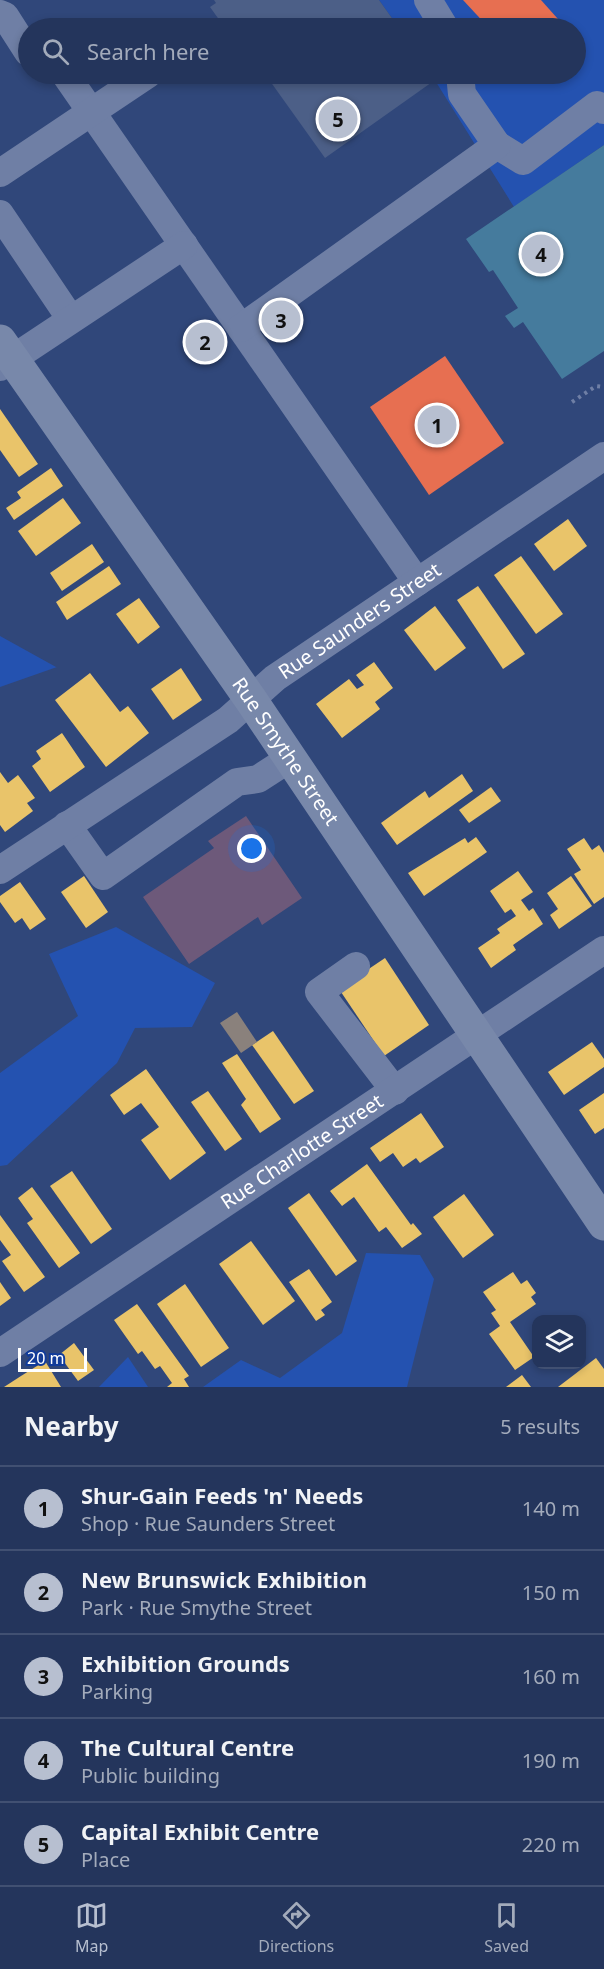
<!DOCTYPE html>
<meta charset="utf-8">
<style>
:root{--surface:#24355c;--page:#2c3d62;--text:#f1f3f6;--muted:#a3abbb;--line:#415072;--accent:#b7bfd0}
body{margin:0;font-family:"Noto Sans",sans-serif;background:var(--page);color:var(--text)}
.controls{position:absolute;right:18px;bottom:18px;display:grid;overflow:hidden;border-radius:12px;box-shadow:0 3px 9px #0003}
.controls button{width:54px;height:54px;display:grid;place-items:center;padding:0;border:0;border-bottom:2px solid var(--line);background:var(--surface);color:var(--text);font:30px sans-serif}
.scale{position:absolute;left:18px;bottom:15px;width:69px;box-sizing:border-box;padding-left:6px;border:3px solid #fff;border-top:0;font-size:16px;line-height:21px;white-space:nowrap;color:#fff;-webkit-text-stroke:4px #103b9a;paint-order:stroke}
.you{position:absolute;left:252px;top:849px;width:21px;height:21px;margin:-15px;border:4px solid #fff;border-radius:50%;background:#1a73e8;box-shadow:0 0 0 9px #1a73e833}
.badge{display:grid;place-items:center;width:39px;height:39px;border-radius:50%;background:var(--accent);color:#111;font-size:20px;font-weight:700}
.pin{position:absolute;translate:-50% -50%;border:3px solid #fff;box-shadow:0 2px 6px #0006}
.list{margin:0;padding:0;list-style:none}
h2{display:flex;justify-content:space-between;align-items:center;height:78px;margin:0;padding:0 24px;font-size:26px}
h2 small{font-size:20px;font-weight:400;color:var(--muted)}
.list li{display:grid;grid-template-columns:39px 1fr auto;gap:18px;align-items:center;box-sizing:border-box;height:84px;padding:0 24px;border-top:2px solid var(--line)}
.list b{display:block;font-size:22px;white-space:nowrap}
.list p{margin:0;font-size:20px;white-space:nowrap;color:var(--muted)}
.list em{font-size:20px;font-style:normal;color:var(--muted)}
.icon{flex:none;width:33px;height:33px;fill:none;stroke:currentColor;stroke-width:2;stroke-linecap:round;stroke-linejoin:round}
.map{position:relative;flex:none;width:604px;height:1387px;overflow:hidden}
.search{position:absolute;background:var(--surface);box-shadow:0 3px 9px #0003;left:18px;right:18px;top:18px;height:66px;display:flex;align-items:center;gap:15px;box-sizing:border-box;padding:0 21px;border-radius:33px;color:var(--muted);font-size:22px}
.sheet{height:498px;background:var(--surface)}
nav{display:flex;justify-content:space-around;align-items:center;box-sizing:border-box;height:84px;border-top:2px solid var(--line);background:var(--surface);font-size:16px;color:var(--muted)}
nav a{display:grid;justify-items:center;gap:3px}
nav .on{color:var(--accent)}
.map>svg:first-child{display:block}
.green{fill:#2452b0}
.homes{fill:#e9c46a}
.shops{fill:#e76f51}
.offices{fill:#6d597a}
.public{fill:#457b9d}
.industry{fill:#8a817c}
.building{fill:#4c5f87}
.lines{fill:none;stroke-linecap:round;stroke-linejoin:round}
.path{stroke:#6f7fa5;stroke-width:4;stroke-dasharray:3 4.5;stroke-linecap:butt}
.minor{stroke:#6f7fa5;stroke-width:28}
.major{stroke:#7888aa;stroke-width:33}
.labels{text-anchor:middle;stroke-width:6;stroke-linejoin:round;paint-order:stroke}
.street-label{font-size:20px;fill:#fff;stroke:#103b9a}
</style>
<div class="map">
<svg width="604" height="1387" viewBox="0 0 604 1387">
<rect width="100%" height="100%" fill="#30477a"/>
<g class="green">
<path d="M379,0H604V145L514,207L431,74H576V28H399Z"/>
<path d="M0,636L56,667H57L0,687Z"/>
<path d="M116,927L215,983L192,1027L135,1028L117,1063L7,1165L0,1166V1073L78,1016L49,954Z"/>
<path d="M366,1253L420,1255L434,1279L407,1387H203L241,1360L280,1378L342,1333Z"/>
<path d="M128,1357L148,1387H99Z"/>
</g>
<g class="homes">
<path d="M0,409L38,464L19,477L0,450Z"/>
<path d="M51,468L63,486L14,520L6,508L21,498L17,492Z"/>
<path d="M63,498L81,523L36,556L18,531Z"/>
<path d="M568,519L587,546L554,571L534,544Z"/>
<path d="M92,544L104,562L62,591L50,573Z"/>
<path d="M521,556L563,614L536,634L494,575Z"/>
<path d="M109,566L121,584L67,620L56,602Z"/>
<path d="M478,586L525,654L503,669L457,600Z"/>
<path d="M139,598L160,627L138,644L116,614Z"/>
<path d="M435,606L466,648L435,671L404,630Z"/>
<path d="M374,662L393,688L375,702L380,709L342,738L316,704L349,679L357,689L364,685L356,675Z"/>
<path d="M181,668L202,700L173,720L151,689Z"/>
<path d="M90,673L120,712L128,706L149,733L106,767L55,700Z"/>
<path d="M62,733L85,767L50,792L32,766L41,759L36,751Z"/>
<path d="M0,772L8,783L18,775L35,798L27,803L33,811L5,832L0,825Z"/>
<path d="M462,774L473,791L397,845L381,823L425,791L429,798Z"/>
<path d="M491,787L501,801L469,823L459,810Z"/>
<path d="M476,837L487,852L424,896L408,873L465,838L468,843Z"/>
<path d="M584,838L592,850L599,845L604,853V897L594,904L574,874L581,870L567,849Z"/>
<path d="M518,871L533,892L521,900L529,911L533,908L543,924L513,945L516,950L491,968L478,948L500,933L497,929L516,916L511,909L505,913L490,891Z"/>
<path d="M84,876L108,912L86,928L61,892Z"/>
<path d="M571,876L592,906L559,929L550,915L558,909L547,893Z"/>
<path d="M20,882L46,919L30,930L22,918L15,923L0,902V896Z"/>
<path d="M385,958L429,1025L384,1056L339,989Z"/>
<path d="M273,1031L314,1091L294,1104L252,1045Z"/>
<path d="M592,1042L604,1059V1067L564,1095L548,1072Z"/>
<path d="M237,1054L281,1119L260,1133L241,1105L246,1099L222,1063Z"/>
<path d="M146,1069L206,1153L170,1180L141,1140L159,1127L141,1103L124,1115L110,1095Z"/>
<path d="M208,1091L242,1139L225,1151L191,1102Z"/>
<path d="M604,1093V1128L595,1134L579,1110Z"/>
<path d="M421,1113L444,1147L420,1163L416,1158L403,1167L393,1153L380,1162L370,1148Z"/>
<path d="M367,1164L411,1225L413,1223L422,1234L402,1248L386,1227L379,1232L354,1197L342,1206L330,1191Z"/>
<path d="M72,1171L112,1229L91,1244L50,1186Z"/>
<path d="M32,1187L80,1253L59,1268L27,1223L33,1219L18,1198Z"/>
<path d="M309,1193L357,1261L336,1276L288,1208Z"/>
<path d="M464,1194L494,1235L463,1258L433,1217Z"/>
<path d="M0,1215L45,1277L24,1292L2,1261L11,1255L0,1240Z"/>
<path d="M251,1241L295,1301L263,1325L219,1264Z"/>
<path d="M309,1269L332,1302L321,1310L325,1315L316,1321L289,1282Z"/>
<path d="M513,1272L521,1284L527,1280L536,1293L531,1297L536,1304L510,1322L534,1357L515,1370L489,1334L500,1326L491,1313L496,1310L483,1292Z"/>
<path d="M0,1282L11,1298L0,1306Z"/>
<path d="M185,1284L229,1348L201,1367L157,1304Z"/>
<path d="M137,1304L189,1376L184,1379L189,1387H167L172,1383L160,1366L155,1369L142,1351L138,1354L114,1320Z"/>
<path d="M74,1343L94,1370L78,1381L59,1355Z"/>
<path d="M596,1358L604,1369V1387H558Z"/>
<path d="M45,1361L61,1387H4L21,1376Z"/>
<path d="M522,1375L531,1387H506Z"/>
</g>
<g class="shops">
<path d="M463,0H541L566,28H489Z"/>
<path d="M445,356L504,443L429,495L370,407Z"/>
</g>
<path class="offices" d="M246,816L302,898L262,925L258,917L189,964L143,897L214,848L208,841Z"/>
<path class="public" d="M604,145V351L562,379L523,322L514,328L505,316L518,308L493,270L489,272L466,239Z"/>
<path class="industry" d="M237,1012L257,1042L241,1053L220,1023Z"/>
<g class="building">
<path d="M214,0H379L399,28H225L210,7L216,3Z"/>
<path d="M265,74H431L435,80L325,158Z"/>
</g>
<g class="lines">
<path class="path" d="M572,402L596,386L604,387"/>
<g class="minor">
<path d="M428,0L445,28"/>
<path d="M0,14L5,16L28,52"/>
<path d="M65,74L417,582"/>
<path d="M497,145L523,161L597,105L604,110"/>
<path d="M0,173L148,74"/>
<path d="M0,214L70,318"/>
<path d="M241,328L497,145L462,94L460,74"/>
<path d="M0,367L184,245"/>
<path d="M67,825L103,876L237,782L258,779L289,759"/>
<path id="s1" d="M0,870L228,720L275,678L604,456"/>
<path d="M356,966L319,992L395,1091"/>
<path id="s2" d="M0,1353L604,950"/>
</g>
<path class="major" id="s3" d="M0,341L251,700L604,1224"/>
</g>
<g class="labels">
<g class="street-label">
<text dy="7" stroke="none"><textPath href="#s1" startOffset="438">Rue Saunders Street</textPath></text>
<text dy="7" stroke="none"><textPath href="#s3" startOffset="500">Rue Smythe Street</textPath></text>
<text dy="7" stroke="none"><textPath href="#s2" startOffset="363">Rue Charlotte Street</textPath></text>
</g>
</g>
</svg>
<div class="controls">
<button><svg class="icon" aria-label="layers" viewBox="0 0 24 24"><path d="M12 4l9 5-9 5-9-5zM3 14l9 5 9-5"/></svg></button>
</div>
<div class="scale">20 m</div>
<div class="you"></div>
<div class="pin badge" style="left:437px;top:425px">1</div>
<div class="pin badge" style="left:205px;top:342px">2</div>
<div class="pin badge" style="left:281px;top:320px">3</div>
<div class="pin badge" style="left:541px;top:254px">4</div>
<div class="pin badge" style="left:338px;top:119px">5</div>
<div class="search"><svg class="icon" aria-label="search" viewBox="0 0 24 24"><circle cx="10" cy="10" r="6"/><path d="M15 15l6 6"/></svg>Search here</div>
</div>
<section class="sheet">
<h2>Nearby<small>5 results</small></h2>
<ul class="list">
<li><span class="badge">1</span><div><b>Shur-Gain Feeds 'n' Needs</b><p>Shop · Rue Saunders Street</p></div><em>140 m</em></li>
<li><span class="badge">2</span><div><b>New Brunswick Exhibition</b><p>Park · Rue Smythe Street</p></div><em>150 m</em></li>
<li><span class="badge">3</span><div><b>Exhibition Grounds</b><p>Parking</p></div><em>160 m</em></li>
<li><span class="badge">4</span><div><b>The Cultural Centre</b><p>Public building</p></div><em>190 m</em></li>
<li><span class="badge">5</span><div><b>Capital Exhibit Centre</b><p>Place</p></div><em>220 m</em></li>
</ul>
</section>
<nav>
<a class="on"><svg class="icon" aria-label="map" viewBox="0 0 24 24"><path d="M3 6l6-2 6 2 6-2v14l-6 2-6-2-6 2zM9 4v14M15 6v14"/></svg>Map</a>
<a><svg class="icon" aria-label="directions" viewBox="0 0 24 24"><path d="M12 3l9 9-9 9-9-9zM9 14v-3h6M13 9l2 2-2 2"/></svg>Directions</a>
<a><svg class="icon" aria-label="saved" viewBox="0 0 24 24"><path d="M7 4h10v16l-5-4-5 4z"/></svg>Saved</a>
</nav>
